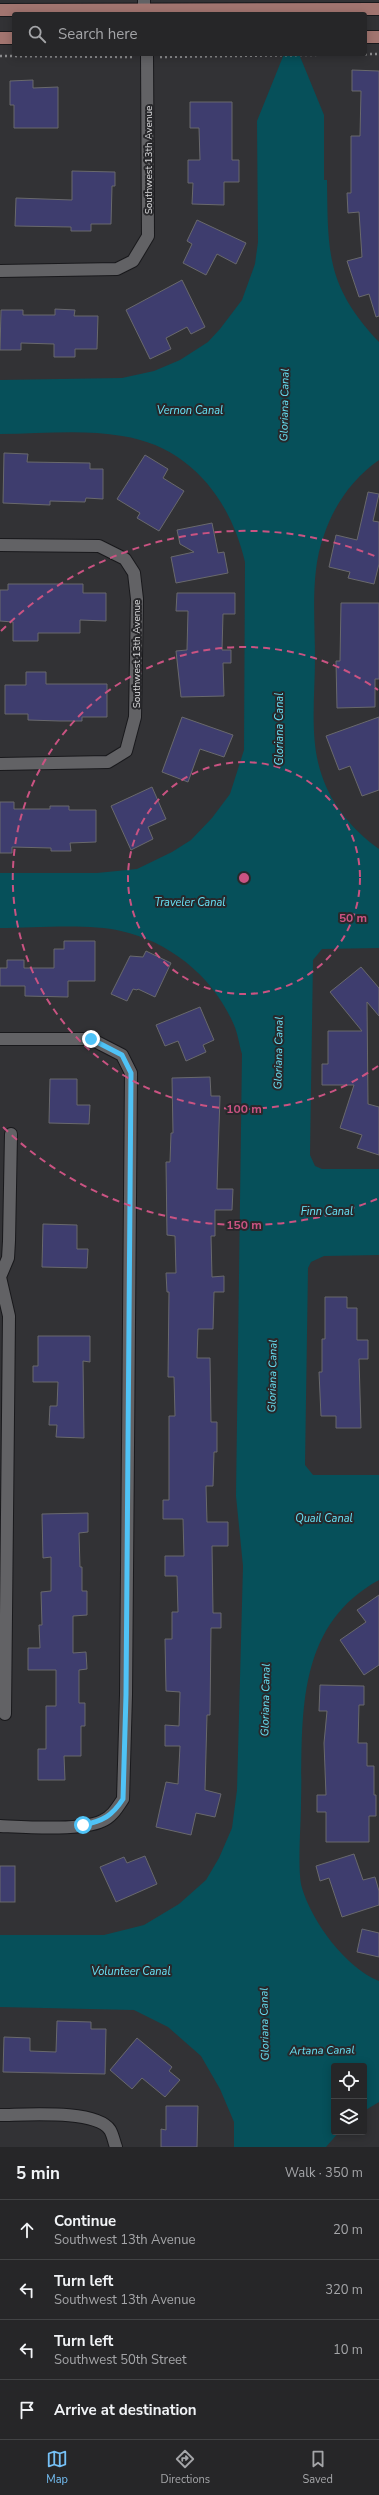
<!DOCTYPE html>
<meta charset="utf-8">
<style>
:root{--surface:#262628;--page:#323234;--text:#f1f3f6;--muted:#a4a5a8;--line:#424345;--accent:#75c0f6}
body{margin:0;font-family:"Nunito Sans",sans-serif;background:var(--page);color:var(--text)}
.controls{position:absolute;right:12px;bottom:12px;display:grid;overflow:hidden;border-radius:4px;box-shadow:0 2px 10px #0003}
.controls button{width:36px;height:36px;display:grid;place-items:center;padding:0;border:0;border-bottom:1px solid var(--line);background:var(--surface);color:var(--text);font:20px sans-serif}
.stop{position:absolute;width:12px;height:12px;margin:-9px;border:3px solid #4fc3f7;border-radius:50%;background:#fff}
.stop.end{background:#4fc3f7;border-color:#fff;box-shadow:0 1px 4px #0008}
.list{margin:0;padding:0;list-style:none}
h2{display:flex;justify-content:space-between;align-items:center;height:52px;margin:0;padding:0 16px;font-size:17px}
h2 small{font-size:13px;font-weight:400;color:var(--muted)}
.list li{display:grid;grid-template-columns:26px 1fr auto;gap:12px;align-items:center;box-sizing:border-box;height:60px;padding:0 16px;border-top:1px solid var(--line)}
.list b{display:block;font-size:15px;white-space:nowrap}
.list p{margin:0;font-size:13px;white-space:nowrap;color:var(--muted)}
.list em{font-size:13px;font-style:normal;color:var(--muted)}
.icon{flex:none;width:22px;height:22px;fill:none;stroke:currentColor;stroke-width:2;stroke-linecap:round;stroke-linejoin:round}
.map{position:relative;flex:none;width:379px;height:2147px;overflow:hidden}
.search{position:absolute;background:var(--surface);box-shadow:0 2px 10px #0003;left:12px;right:12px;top:12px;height:44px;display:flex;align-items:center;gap:10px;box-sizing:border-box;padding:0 14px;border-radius:4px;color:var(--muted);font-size:15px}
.sheet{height:292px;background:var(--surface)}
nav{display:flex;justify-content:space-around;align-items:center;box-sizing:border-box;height:56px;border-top:1px solid var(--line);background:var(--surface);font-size:11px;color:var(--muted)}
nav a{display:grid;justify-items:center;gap:2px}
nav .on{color:var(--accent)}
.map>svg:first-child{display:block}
.water{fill:#06505a}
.building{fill:#3e3d6e;stroke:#69696c}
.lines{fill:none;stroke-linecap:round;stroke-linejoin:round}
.street-casing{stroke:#19191c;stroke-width:14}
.primary-casing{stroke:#19191c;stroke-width:14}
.path{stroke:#8b8b8d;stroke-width:2.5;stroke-dasharray:2 3;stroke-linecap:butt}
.street{stroke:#626265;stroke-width:12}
.primary{stroke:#a27570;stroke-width:12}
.route{stroke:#4fc3f7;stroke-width:5}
.ring{fill:none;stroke:#ca5382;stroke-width:2;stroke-dasharray:7 5}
.labels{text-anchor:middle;stroke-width:4;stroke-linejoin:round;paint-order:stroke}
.street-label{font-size:10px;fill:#dcdcde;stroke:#28282b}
.water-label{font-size:11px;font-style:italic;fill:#69e4f8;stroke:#28282b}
.centre{fill:#ca5382;stroke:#28282b;stroke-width:2}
.ring-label{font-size:12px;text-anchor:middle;font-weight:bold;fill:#ca5382;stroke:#28282b;stroke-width:4;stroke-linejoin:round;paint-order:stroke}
</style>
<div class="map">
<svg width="379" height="2147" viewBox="0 0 379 2147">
<rect width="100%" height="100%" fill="#323235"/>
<path class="water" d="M284,54H299L324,115V180H327C328,252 326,286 379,342V460C353,478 334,505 324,535C310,573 315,618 315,658C315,696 309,740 322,776C332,806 354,831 379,849V948L322,949L313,960L310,1155L315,1166L322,1169H379V1255L324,1256L311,1262L308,1268L305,1465L313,1475H379V1580C293,1627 303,1721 301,1804C301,1824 297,1871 302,1888C312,1922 346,1968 379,1981V2102L364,2111V2066H334V2132H339L326,2147H234V2122L220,2089L201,2056L168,2027L134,2010L0,2007V1935H104L144,1925L179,1904L206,1880L219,1858L232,1828L237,1790L243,1566L236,1496L242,1054C239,1044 238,1034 234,1025C214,978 171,942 121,931C89,923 34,928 0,928V873H97L137,869L172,852L191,840L212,818L230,794L244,750L245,562C230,498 189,446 122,436C82,429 40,434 0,434V380L122,378L154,371L180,360L208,342L220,329L242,300L255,264L258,242L257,121Z"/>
<g class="building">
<path d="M352,70L379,71V316L376,317L369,294L359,297L347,261L362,257L359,212L348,213L347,193H351V136H360L361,91H352Z"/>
<path d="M33,80V88L58,87V128H14V105H10V81Z"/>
<path d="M190,102H232V160H239V182H224V205L192,204L193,183H188V160H200L199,128H190Z"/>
<path d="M72,171L115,172V186H112L111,224H91V231H71V227L15,226L16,198L72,200Z"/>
<path d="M197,220L246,243L236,264L217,254L206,275L183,263L192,244L187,241Z"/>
<path d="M182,280L205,327L191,334L187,327L166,338L171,349L150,359L126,310Z"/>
<path d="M55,309L75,310L74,316H98L97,349H75V357H54V344L21,343V350H0L1,310H23V315H55Z"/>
<path d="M4,453L28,454L27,462L90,463V469H103V499L86,498L85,502L50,501V505L3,503Z"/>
<path d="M145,455L168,469L163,478L184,491L159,531L137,518L140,513L117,499Z"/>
<path d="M368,492L379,494L373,521L379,522V564L374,584L348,578L350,572L329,567L336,535L357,540Z"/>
<path d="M212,523L218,553L224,552L228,573L176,583L171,557L194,552L180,544L177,530Z"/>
<path d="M8,584H83V593H106V621L80,620V633H38V641H13V622L0,621V590H8Z"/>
<path d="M177,593H235V614H223L222,650H231V663H223L224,696L181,697L176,651L187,650L188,611H176Z"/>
<path d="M341,603H379V679H375V707L337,708L336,661H340Z"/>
<path d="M26,672H46V684H107V717H82V721H60L28,720V714H5V685H26Z"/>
<path d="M182,717L233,735L224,757L200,749L188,782L162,772Z"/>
<path d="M379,717V790L362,796L350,766L339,770L326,736Z"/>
<path d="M152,787L166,819L148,827L153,839L131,850L111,806Z"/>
<path d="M0,802H14V809H50V806H69V810H96V842L70,843L71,851H51V848L12,847V853H0Z"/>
<path d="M64,941H95V981H68V997L25,996V986H0V968H7V960H24V968H54V949H64Z"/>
<path d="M146,951L171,963L155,997L138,989L137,990L133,989L127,1001L111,994L130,956L143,957Z"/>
<path d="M361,967L379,988V1016L367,1002L368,1104L379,1107V1155L357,1148L362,1135L340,1128L354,1085H322V1064H328V1031H362L330,992Z"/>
<path d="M200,1007L214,1040L203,1045L206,1052L186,1061L178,1041L165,1046L156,1025Z"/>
<path d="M210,1077L211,1096H220L217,1189H233L232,1210H215V1236H211L212,1277L224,1276V1292H214L213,1329H198L197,1358H210L211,1422H217V1452H214L213,1486H206L207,1522H228V1546H212L213,1613H221V1628H211L210,1715H207L205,1790L221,1794L215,1817L196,1813L191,1835L156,1827L166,1782L178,1784L180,1746H165V1725L179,1726L180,1692L166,1691L165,1639H172V1612H178L177,1576H165V1556H184L183,1519H163V1500H169V1416H175L174,1377H168L169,1292H167L166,1273H176L175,1236L167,1235L166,1162H170L171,1133H173L172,1078Z"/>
<path d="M50,1079H77V1105H90L89,1124L49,1123Z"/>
<path d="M43,1224L77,1225V1249H88L87,1268L42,1267Z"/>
<path d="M325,1297H347V1308H357V1340H368V1359H359L361,1428H336V1416H321L319,1372H322V1339H325Z"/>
<path d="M38,1336H90V1362L83,1361L84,1438L56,1437L57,1425H49L50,1406H57L58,1382H33V1366H38Z"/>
<path d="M88,1513V1532L79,1533L80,1567H82V1591H87V1615L73,1616V1653L86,1652L87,1669L79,1670V1703H85V1726H81V1756H64L65,1780H38V1749H46V1706H56V1670H28V1648H40L39,1625H42L41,1592L51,1591V1557L43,1558L42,1514Z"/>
<path d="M379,1595V1665L364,1675L340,1640L366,1622L357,1610Z"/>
<path d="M320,1685L364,1686V1705H359L358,1743H367V1766H374V1795H376V1816H369V1842H326V1812H317V1795H326L324,1743L327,1711H319Z"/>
<path d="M354,1854L363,1880L375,1877L379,1891V1905L342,1917L329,1878L320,1881L316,1866Z"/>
<path d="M145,1856L157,1884L116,1902L100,1867L124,1857L127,1863Z"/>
<rect x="0" y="1866" width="15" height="36"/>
<path d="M362,1929L379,1933V1957L357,1952Z"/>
<path d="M57,2021L91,2022V2029H106L105,2074L3,2072L4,2037L30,2038V2051L56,2052Z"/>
<path d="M137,2038L172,2067L169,2071L180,2080L165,2097L142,2078L132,2089L110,2070Z"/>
<path d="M166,2106H198L197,2147H161V2129L166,2130Z"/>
</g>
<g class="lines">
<g class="street-casing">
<g id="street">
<path d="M144,0V9"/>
<path d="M0,271L117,269L133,261L148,236L147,54"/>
<path d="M0,545L99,546L125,559L134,573L137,599L135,717L126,751L108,762L0,764"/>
<path d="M0,1039H91L122,1055L131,1073L126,1695L123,1799C117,1808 112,1817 102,1821C82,1831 24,1827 0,1826"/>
<path d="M5,1714L9,1316L0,1277L8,1258L9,1241L11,1134"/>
<path d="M0,2115C24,2115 96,2109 110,2130C113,2135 114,2142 116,2147"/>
</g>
</g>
<g class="primary-casing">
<g id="primary">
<path d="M0,10L379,9"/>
<path d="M365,37H379"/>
<path d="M0,38H14"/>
</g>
</g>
<g class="path">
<path d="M0,56L133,57"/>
<path d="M160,57L379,54"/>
</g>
<use href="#street" class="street"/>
<use href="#primary" class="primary"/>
</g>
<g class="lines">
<path class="route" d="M83,1825C103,1821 112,1816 123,1799L126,1695L131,1073L122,1055L91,1039"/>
</g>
<g class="ring">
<circle cx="244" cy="878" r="116"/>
<path d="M378 1066A231 231 0 1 1 378 690"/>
<path d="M377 1199A347 347 0 0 1 1 1125M1 631A347 347 0 0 1 377 557"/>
</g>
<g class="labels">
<g class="street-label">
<text transform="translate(148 160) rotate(-90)" y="4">Southwest 13th Avenue</text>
<text transform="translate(136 654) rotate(-90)" y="4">Southwest 13th Avenue</text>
</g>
<g class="water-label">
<text transform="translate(284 405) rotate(-89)" y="4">Gloriana Canal</text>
<text x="190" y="414">Vernon Canal</text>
<text transform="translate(279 729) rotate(-90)" y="4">Gloriana Canal</text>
<text x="190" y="906">Traveler Canal</text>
<text transform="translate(278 1053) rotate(-89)" y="4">Gloriana Canal</text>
<text x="327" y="1215">Finn Canal</text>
<text transform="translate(272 1376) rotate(-89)" y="4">Gloriana Canal</text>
<text x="324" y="1522">Quail Canal</text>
<text transform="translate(265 1700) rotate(-89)" y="4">Gloriana Canal</text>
<text x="131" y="1975">Volunteer Canal</text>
<text transform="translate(264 2024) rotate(-91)" y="4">Gloriana Canal</text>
<text transform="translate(322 2050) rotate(-1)" y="4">Artana Canal</text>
</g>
</g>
<circle cx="244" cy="878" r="6" class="centre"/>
<g class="ring-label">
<text x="353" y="922">50 m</text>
<text x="244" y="1113">100 m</text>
<text x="244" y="1229">150 m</text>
</g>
</svg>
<div class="controls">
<button><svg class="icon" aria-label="locate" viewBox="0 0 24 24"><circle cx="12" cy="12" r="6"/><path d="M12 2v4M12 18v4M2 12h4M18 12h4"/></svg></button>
<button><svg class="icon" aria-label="layers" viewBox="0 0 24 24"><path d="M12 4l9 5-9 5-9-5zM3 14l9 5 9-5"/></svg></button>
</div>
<div class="stop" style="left:83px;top:1825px"></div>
<div class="stop end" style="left:91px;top:1039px"></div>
<div class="search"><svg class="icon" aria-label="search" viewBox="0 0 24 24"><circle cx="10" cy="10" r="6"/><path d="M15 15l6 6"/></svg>Search here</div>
</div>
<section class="sheet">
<h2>5 min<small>Walk · 350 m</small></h2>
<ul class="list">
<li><svg class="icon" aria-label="ahead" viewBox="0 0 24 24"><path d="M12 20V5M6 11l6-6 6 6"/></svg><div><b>Continue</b><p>Southwest 13th Avenue</p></div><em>20 m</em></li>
<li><svg class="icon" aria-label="left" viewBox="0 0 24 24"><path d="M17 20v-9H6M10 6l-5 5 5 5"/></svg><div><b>Turn left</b><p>Southwest 13th Avenue</p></div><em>320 m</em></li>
<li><svg class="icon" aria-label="left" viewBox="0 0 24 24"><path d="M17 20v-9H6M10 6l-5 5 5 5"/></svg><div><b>Turn left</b><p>Southwest 50th Street</p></div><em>10 m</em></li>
<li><svg class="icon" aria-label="arrive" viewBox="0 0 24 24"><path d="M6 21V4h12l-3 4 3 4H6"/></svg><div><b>Arrive at destination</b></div></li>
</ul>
</section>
<nav>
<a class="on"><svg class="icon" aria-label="map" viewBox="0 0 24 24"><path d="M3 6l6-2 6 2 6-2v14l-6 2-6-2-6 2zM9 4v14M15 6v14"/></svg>Map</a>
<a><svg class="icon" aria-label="directions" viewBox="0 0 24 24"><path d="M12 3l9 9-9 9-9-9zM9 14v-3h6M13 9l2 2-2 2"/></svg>Directions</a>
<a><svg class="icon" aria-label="saved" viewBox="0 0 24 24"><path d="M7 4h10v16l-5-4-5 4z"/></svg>Saved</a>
</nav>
